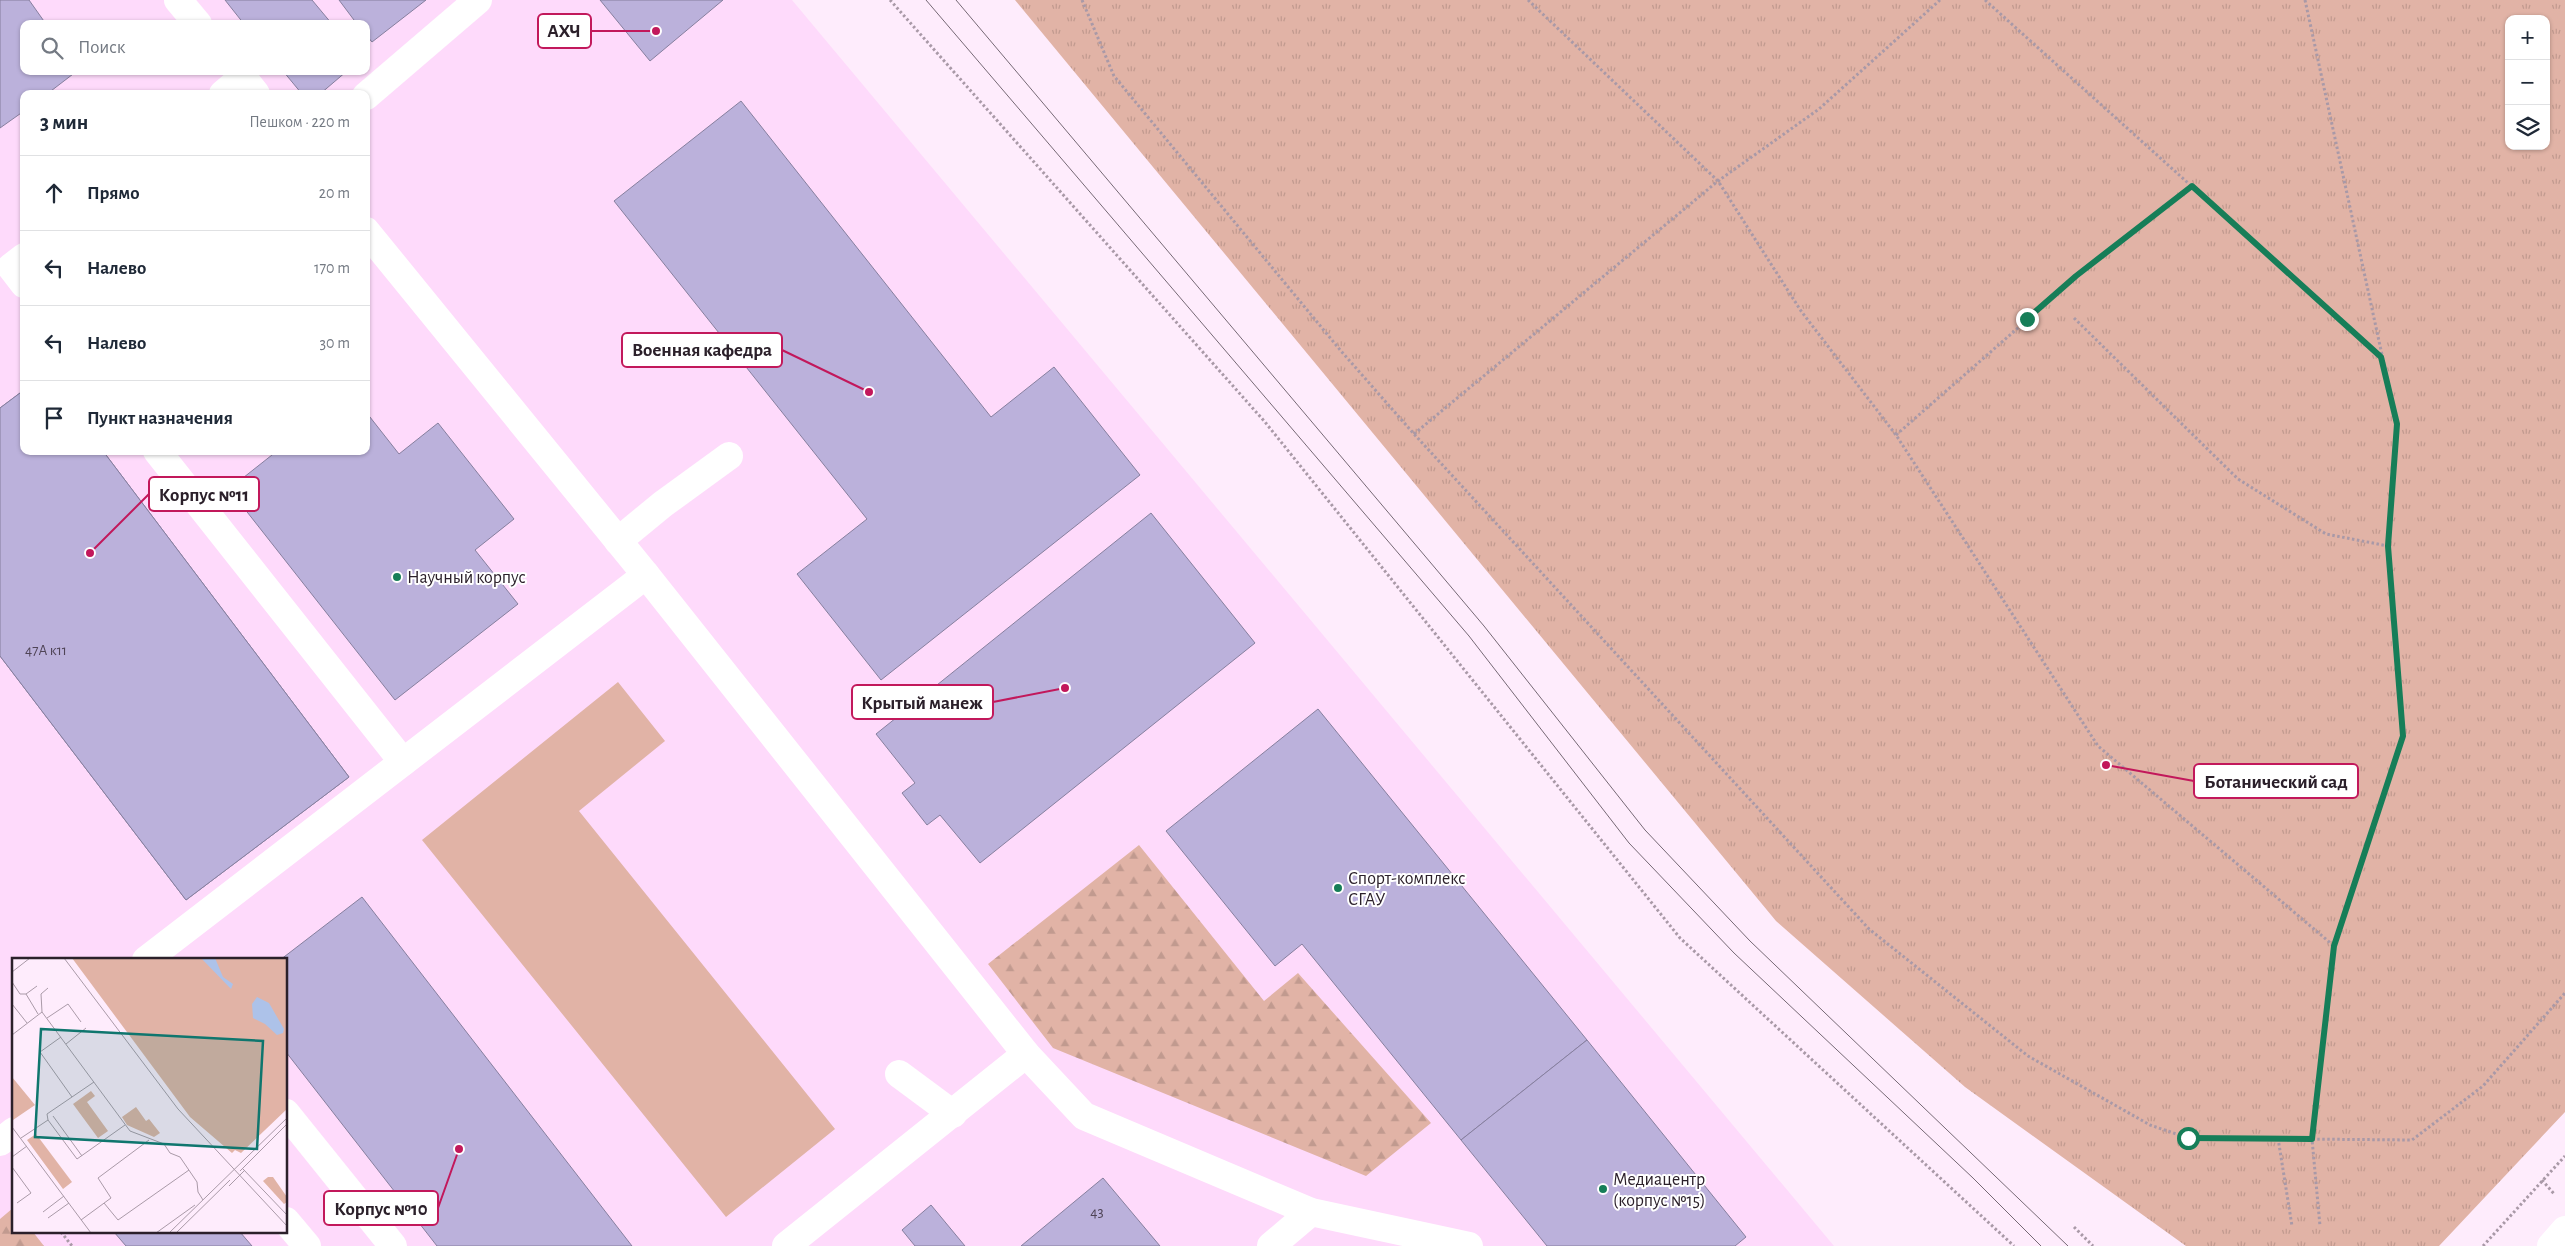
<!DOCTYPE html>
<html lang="ru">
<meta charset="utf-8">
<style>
:root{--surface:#fff;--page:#f6f6f7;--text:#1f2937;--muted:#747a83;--line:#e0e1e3}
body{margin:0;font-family:"Alegreya Sans",sans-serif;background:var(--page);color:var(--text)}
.controls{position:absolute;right:15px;top:15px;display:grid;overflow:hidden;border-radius:10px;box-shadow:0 1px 4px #0004}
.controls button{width:45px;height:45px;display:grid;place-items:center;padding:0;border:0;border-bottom:1px solid var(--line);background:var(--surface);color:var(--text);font:25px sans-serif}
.stop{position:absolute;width:15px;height:15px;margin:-11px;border:4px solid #167e58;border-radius:50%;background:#fff}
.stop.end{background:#167e58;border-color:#fff;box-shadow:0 1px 5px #0008}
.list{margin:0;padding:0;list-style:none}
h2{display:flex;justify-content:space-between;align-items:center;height:65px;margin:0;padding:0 20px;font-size:21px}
h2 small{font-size:16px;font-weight:400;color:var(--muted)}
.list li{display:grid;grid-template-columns:32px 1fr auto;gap:15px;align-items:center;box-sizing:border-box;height:75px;padding:0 20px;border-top:1px solid var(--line)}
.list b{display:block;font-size:19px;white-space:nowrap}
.list em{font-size:16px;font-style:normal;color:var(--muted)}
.icon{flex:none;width:28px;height:28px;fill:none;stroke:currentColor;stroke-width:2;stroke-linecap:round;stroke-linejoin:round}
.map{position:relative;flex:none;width:2565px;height:1246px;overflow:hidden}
.search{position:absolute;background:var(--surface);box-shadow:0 1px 4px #0004;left:20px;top:20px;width:350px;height:55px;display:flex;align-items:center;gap:12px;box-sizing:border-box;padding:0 18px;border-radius:10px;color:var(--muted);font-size:19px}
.panel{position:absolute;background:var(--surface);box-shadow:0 1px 4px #0004;left:20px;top:90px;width:350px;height:365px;border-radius:10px}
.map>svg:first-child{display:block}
.built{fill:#fedafb;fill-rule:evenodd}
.grass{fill:url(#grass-tufts);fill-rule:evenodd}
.forest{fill:url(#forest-firs)}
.pitch{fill:#e1b3a6}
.building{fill:#bbb1db;stroke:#867f9e}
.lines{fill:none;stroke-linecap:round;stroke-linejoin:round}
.path{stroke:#a999a7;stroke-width:3;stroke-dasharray:2.5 2.5;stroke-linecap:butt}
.minor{stroke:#fff;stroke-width:28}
.major{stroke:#fff;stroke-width:28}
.tram{stroke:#766975;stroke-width:1}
.route{stroke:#167e58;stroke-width:6}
.poi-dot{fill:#167e58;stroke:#fff;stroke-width:2}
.labels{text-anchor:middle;stroke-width:4;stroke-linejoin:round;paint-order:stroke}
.number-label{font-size:15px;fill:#4f4456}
.poi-label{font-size:18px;fill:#2b202a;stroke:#fff;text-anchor:start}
.inset-road{fill:none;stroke:#aa9aa8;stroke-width:1}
.view{fill:#0f766e;fill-opacity:0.15;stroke:#0f766e;stroke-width:2.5}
.inset-edge{fill:none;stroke:#2b202a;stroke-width:2.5}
.leader{fill:none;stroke:#c2185b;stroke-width:2}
.callout-dot{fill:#c2185b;stroke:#fff;stroke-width:2}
.callout{fill:#fff;stroke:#c2185b;stroke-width:2}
.callout-label{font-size:19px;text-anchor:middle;font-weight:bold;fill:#2b202a}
</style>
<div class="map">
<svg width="2565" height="1246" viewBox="0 0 2565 1246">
<defs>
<pattern id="grass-tufts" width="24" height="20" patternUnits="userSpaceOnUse" patternTransform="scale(1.25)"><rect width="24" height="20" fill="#e1b3a6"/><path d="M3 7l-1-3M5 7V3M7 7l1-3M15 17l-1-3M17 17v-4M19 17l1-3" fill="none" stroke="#c19a8f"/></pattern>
<pattern id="forest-firs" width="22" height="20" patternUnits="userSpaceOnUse" patternTransform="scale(1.25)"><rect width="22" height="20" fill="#e1b3a6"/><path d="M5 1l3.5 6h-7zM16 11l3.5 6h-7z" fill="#c19a8f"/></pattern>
</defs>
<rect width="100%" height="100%" fill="#feecfc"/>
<path class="built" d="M0,0H792L1834,1246H0ZM24,24H366V71H24ZM24,94H366V451H24ZM14,960H286V1232H14Z"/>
<path class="grass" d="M1015,0H2565V1112L2439,1246H2186L1965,1087L1776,921ZM2509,19H2546V146H2509Z"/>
<g class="forest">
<path d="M1139,845L1264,1001L1298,973L1431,1123L1366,1176L1053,1048L988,964Z"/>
<path d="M13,1208L14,1232H33L44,1246H0V1219Z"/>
</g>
<path class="pitch" d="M618,682L665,741L579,811L835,1129L726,1217L422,840Z"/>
<g class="building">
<path d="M0,0H29L46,24H24V71H77L47,94H24V111L0,128Z"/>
<path d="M225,0H312L332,24H244Z"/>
<path d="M339,0H426L372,42L366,35V24H357Z"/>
<path d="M600,0H723L650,61Z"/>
<path d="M283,71H347L320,94H302Z"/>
<path d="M741,101L991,417L1054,367L1140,475L881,680L797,574L867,519L614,201Z"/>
<path d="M24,390V451H103L349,777L186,900L0,656V536L125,691L183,645L57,487L0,533V408Z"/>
<path d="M24,390V451H103L349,777L186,900L0,656V408Z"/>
<path d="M366,412L399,454L438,423L514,519L475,550L518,604L395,700L229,489L277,451H366Z"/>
<path d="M1151,513L1255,643L980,863L940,815L927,825L902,793L915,783L876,734Z"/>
<path d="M1318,709L1587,1040L1461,1140L1302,944L1275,966L1166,831Z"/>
<path d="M362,897L632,1246H437L286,1052V960H280Z"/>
<path d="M1587,1040L1746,1237L1735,1246H1547L1461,1140Z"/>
<path d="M1103,1178L1160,1246H1021Z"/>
<path d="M931,1205L965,1246H915L902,1230Z"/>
<path d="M114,1232H240L252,1246H126Z"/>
</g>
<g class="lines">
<g class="path">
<path d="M890,0L1265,422L1680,938L2014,1246"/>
<path d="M1082,0L1114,76L1341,351L1414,434L1869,929L2028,1056L2150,1125L2188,1138L2412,1140L2483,1086L2565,993"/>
<path d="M1528,0L1718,181L1801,311L1896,435L2098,746L2334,946"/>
<path d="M1985,0L2380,356"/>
<path d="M2305,0L2397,424L2388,546L2403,736L2334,946L2312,1139L2320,1226"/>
<path d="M2074,318L2238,479L2326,534L2388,546"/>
<path d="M1414,434L1718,181L1819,109L1940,0"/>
<path d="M1896,435L2076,277L2192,186"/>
<path d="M2278,1138L2292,1226"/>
<path d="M2542,1180L2555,1195"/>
<path d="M2074,1227L2093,1246"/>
<path d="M61,1232L72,1246"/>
<path d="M2483,1246L2565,1156"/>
</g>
<g class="minor">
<path d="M178,0L198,24"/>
<path d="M238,71L256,94"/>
<path d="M223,94L243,77"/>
<path d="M366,96L478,0"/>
<path d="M366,231L646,575L1026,1054L1084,1116L1311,1212L1469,1246"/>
<path d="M24,257L11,267L24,284"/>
<path d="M157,451L403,762"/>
<path d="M618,541L663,504L729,456"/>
<path d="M146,960L646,575"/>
<path d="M899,1074L953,1114"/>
<path d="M286,1113L393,1246"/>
<path d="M0,1142L14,1131"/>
<path d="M286,1221L307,1246"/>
<path d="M786,1246L1026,1054"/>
<path d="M1271,1246L1311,1212"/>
</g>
<path class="major" d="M2551,1246L2565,1230"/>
<g class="tram">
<path d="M926,0L1469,636L1629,843L1734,953L1973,1178L2041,1246"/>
<path d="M956,0L1484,626L1645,830L1750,941L2068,1246"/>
</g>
</g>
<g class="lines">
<path class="route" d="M2027,319L2076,276L2192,186L2381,357L2397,424L2388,546L2403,736L2334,946L2312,1139L2188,1138"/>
</g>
<g class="poi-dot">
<circle cx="397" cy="577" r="5"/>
<circle cx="1338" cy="888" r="5"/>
<circle cx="1603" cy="1189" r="5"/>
</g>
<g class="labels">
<g class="number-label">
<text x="46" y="655">47А к11</text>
<text x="1097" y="1217">43</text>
</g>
<g class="poi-label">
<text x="407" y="583">Научный корпус</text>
<text x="1348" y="884">Спорт-комплекс<tspan x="1348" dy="21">СГАУ</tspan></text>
<text x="1613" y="1185">Медиацентр<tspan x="1613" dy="21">(корпус №15)</tspan></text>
</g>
</g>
<g transform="translate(12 958)">
<rect width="275" height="275" fill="#feecfc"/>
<path d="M60,0H275V151L229,195L223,192L220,195L178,159Z" fill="#e1b3a6"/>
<path d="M124,149L134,163L137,161L148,175L142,179L115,167L110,159ZM24,176L60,224L51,231L15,182ZM256,219H261L275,239V244L272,246L251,223Z" fill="#e1b3a6"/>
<path d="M0,119L23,147L1,162L0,160ZM79,133L83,138L75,144L96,173L86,180L61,146Z" fill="#e1b3a6"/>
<path d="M189,0H203L211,19L221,26L219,31ZM245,39L257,45L272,71L271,75L265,77L253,66L241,60L240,46Z" fill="#adc2e9"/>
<path class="inset-road" d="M52,0L166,151L275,268M0,14L18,0M0,24L8,36H14M25,28L14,36L26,56M0,46L15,65M30,54L29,36L36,30M35,60L56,46L69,64M0,77L30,54L118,173L152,186L158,195L168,199L185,224L186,234L191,242M49,79L28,94L60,139M54,86L74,70M41,158L70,198M36,162L35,156L82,124M0,169L79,275M9,180L36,162L65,201L113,167M0,199L15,188M0,209L19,235L5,245M231,211L275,257M228,213L275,166M217,228L233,212M92,245L106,262M31,254L52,238M36,260L57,245M69,262L99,240L86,220L137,182M106,262L177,212M144,275L183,247M157,275L275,160M164,275L218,222"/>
<path class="view" d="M29,71L251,83L245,191L23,179Z"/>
<rect width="275" height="275" class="inset-edge"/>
</g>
<path class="leader" d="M656 31L591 31M869 392L782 350M90 553L149 494M1065 688L993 702M2106 765L2194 781M459 1149L438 1208"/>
<g class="callout-dot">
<circle cx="656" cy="31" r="5"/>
<circle cx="869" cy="392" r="5"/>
<circle cx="90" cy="553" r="5"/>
<circle cx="1065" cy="688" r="5"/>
<circle cx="2106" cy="765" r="5"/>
<circle cx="459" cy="1149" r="5"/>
</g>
<g class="callout">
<rect x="538" y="14" width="53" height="34" rx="5"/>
<rect x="622" y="333" width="160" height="34" rx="5"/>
<rect x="149" y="477" width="110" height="34" rx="5"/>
<rect x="852" y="685" width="141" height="34" rx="5"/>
<rect x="2194" y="764" width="164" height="34" rx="5"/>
<rect x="324" y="1191" width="114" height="34" rx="5"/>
</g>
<g class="callout-label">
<text x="564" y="37">АХЧ</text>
<text x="702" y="356">Военная кафедра</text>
<text x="204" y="501">Корпус №11</text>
<text x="922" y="709">Крытый манеж</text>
<text x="2276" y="788">Ботанический сад</text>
<text x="381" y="1215">Корпус №10</text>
</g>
</svg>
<div class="controls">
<button>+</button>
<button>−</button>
<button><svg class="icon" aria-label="layers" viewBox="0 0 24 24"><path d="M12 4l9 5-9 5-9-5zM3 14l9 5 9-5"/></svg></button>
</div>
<div class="stop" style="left:2188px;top:1138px"></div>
<div class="stop end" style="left:2027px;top:319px"></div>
<div class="search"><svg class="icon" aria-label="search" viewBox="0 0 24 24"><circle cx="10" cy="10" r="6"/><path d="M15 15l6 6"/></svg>Поиск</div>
<section class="panel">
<h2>3 мин<small>Пешком · 220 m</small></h2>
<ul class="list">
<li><svg class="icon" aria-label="ahead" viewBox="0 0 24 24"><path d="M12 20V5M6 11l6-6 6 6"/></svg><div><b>Прямо</b></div><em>20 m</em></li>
<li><svg class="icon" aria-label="left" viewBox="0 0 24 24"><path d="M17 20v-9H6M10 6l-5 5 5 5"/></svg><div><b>Налево</b></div><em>170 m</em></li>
<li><svg class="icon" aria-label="left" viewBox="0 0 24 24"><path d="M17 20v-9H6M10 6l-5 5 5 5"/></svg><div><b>Налево</b></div><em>30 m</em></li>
<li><svg class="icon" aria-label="arrive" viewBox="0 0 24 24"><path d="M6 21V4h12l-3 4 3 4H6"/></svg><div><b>Пункт назначения</b></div></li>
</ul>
</section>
</div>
